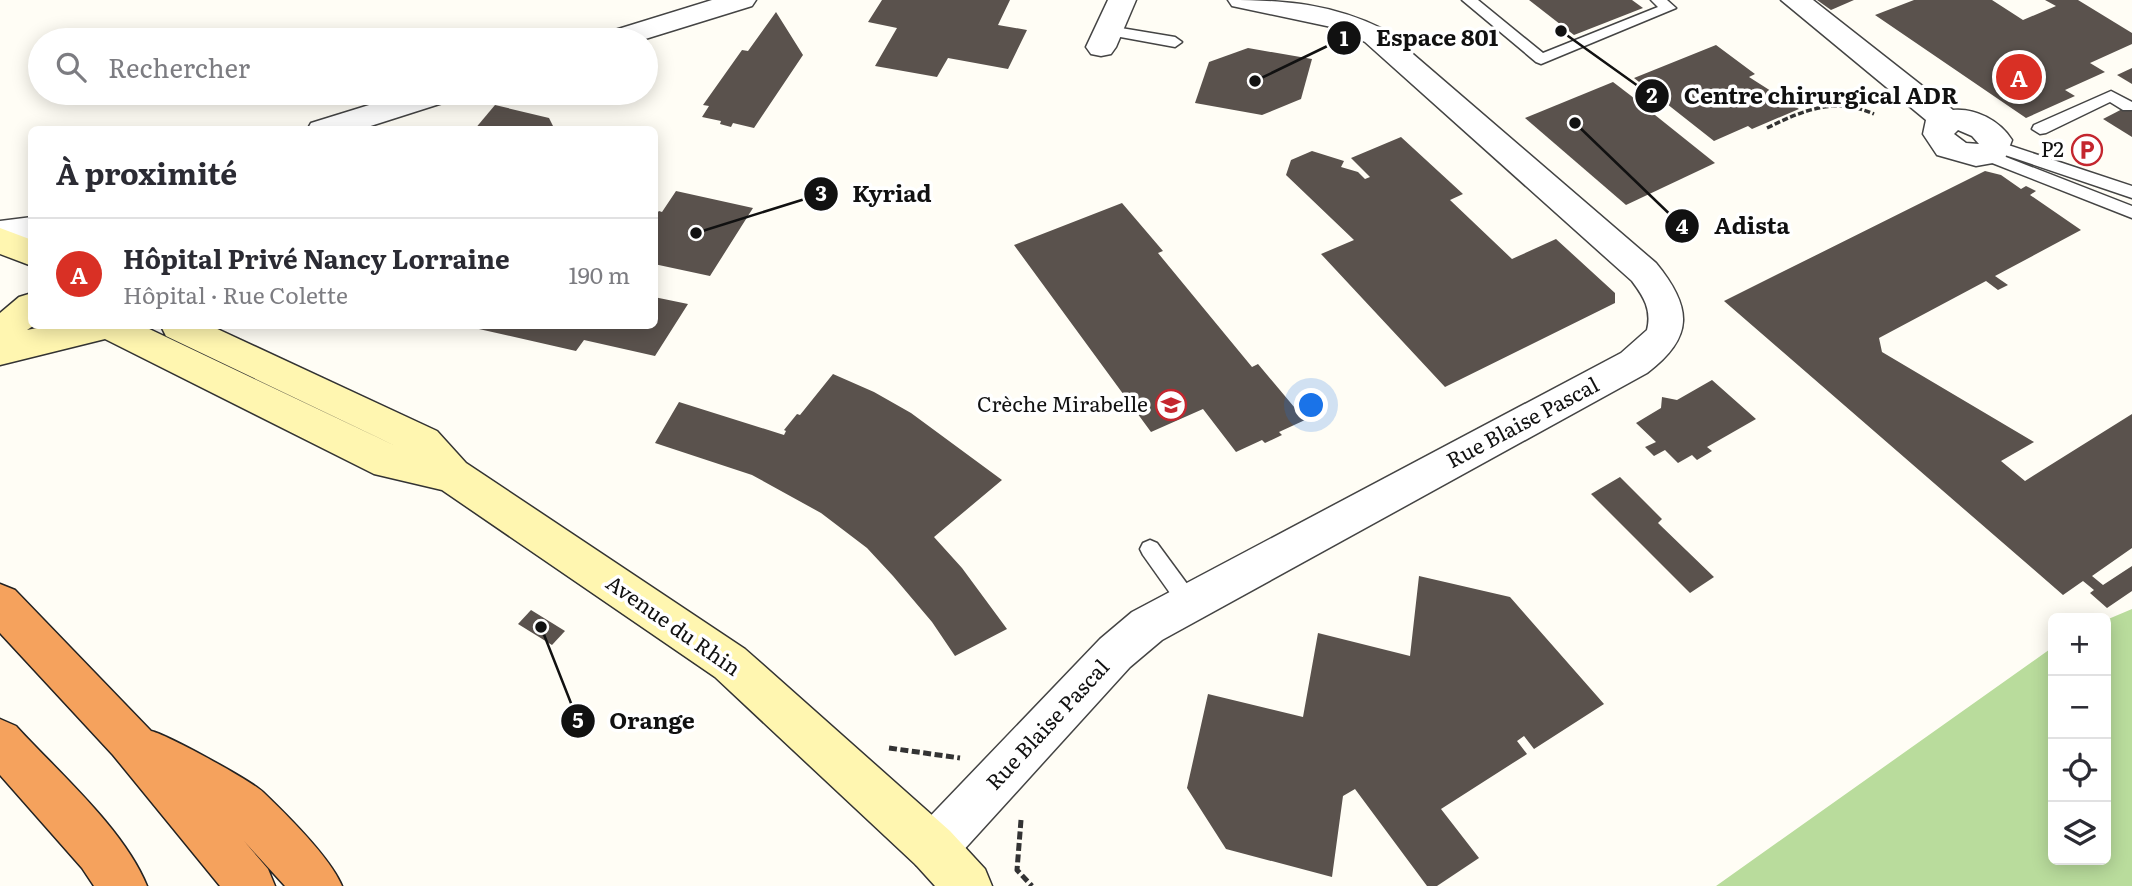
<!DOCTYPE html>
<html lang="fr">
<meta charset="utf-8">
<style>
:root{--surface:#fff;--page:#f7f7f7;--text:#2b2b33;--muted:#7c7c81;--line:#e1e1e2;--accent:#d93025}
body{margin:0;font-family:Literata,serif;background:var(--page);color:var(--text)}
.controls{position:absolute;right:21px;bottom:21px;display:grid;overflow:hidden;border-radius:10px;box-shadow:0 4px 18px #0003}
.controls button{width:63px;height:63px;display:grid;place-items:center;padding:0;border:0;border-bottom:2px solid var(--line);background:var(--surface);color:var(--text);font:35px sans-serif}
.you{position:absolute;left:1312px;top:406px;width:24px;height:24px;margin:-18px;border:5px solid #fff;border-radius:50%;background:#1a73e8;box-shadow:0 0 0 10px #1a73e833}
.badge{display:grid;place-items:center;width:46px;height:46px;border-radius:50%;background:var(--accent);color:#fff;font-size:23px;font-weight:700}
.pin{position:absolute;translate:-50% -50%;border:4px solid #fff;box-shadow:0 2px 7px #0006}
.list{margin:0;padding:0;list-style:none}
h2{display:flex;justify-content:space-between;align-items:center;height:91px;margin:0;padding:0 28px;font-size:30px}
h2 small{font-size:23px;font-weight:400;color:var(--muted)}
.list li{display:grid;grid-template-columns:46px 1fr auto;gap:21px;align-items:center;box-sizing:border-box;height:112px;padding:0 28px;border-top:2px solid var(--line)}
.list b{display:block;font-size:26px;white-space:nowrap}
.list p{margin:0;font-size:23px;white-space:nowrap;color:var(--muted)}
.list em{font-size:23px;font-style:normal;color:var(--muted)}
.icon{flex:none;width:38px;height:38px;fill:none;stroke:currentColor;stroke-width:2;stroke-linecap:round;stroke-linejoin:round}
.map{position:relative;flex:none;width:2132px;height:886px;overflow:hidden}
.search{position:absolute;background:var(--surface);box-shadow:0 4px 18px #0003;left:28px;top:28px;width:630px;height:77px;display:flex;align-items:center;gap:18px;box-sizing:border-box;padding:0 24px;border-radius:38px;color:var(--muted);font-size:26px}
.panel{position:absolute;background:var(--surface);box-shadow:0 4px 18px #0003;left:28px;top:126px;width:630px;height:203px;border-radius:10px}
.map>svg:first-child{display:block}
.forest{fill:#b9dc9c}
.building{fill:#5a524d}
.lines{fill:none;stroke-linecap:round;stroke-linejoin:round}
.lane-casing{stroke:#444;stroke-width:3}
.street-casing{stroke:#444;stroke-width:3}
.secondary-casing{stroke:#333;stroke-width:3}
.highway-casing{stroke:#222;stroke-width:3}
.path-far1{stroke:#333;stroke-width:3.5;stroke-dasharray:6 2.5;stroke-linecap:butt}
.path{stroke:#333;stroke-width:5;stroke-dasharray:8 3.5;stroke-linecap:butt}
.lane{fill:#fff;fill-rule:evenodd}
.street{fill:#fff;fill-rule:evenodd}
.secondary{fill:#fff6b0;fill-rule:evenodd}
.highway{fill:#f5a25d;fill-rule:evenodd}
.labels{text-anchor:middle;stroke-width:7;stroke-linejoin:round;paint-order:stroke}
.poi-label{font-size:21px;fill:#111;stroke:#fff;text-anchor:end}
.street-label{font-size:21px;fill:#111;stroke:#fff}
.leader{fill:none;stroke:#111;stroke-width:2.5}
.callout-dot{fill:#111;stroke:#fff;stroke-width:2.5}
.mark-label{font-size:21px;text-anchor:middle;font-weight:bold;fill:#fff}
.callout-label{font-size:23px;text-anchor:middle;font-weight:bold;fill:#111;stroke:#fff;stroke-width:7;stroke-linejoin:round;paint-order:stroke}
</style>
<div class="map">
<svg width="2132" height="886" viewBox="0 0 2132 886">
<rect width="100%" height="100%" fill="#fffdf5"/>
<path class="forest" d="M2132,609V886H1716L2053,647V860H2106V620Z"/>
<g class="building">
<path d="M882,0H1010L998,25L1027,30L1008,69L948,58L937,77L875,66L897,28L868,22Z"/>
<path d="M1529,0H1632L1643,8L1574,35Z"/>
<path d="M1817,0H1854L1831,10Z"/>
<path d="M1914,0H1992L2023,20L2056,6L2045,0H2078L2132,33V44L2090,63L2105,72L2065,90L2075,96L2026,118L1875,15Z"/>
<path d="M776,12L803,55L754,128L733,123L731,127L720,124L721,121L702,117L709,106L703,105L742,50L748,51Z"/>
<path d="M1716,45L1755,74L1749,77L1799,109L1752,129L1748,126L1714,141L1634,78Z"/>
<path d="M1248,48L1312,59L1301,99L1262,115L1195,103L1209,62Z"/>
<path d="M2132,68V84L2117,75Z"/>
<path d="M1613,82L1630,95L1715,163L1626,205L1525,118Z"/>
<path d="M2132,104V137L2103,119Z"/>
<path d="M495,105L549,118L555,130H474Z"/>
<path d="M1401,137L1463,194L1450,200L1512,259L1556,239L1615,293V303L1445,387L1321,254L1354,240L1286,175L1291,160L1312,151L1344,161L1341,167L1358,172L1365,179L1370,177L1351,158Z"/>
<path d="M1985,171L2001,175L2021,189L2026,186L2036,191L2030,195L2081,230L1995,276L2008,285L1998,290L1986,281L1879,338L1882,352L2034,442L2001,461L2025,481L2132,414V548L2092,576L2103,585L2132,566V591L2107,608L2090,593L2094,590L2083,581L2063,595L1724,301Z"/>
<path d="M676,191L753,208L710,276L654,264V216L659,211L662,212Z"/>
<path d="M1122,203L1163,251L1158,253L1252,367L1258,364L1305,420L1279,432L1282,435L1265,443L1262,440L1236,452L1203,409L1151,432L1014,245Z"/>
<path d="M654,297L688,304L655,356L584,340L576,351L470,327L654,326Z"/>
<path d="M833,374L874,392L911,413L1002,480L934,537L962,568L1007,629L955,656L932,622L893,576L867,548L821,513L752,475L655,443L679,402L784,435L786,431L784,430L797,414L800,415Z"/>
<path d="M1712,380L1756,419L1707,447L1712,451L1697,460L1692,455L1678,463L1665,450L1654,456L1645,447L1656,442L1636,423L1661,408L1662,397L1677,400Z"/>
<path d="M1620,477L1662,519L1658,523L1714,577L1690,593L1591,494Z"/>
<path d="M1419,576L1510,597L1604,704L1534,749L1524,736L1517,741L1527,754L1441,809L1479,858L1437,886H1427L1355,789L1343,796L1332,877L1226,849L1187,788L1208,694L1303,717L1318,633L1410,656Z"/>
<path d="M531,610L565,631L552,645L518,624Z"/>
</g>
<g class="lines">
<g class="lane-casing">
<g id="lane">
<path d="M1462,0H1478L1543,53L1658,7L1651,0H1667L1676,8L1541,64L1536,62Z"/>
<path d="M1109,26L1175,37L1182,42L1175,47L1104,34L1102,31Z"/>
<path d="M2111,91L2132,102V110H2123L2110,102L2046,133L2040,134L2032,129L2034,125Z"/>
<path d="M1996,141L2132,186V198L1990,150L1988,146L1990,142Z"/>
<path d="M1988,150L2132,206V218L1982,159L1980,155Z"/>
<path d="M1150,540L1157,543L1196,596L1200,603L1196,610L1189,612L1182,610L1143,555L1140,549L1143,543Z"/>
</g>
</g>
<g class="street-casing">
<g id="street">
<path d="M712,0H756L752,6L642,40H597L602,34Z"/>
<path d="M1108,0H1136L1116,47L1111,54L1101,56L1091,54L1086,47Z"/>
<path d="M1228,0C1285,0 1333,4 1385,30L1656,263C1692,307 1695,337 1647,373L1162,640L1130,667L950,865L933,872L916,865L909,848L916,831L1100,639L1132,612L1621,353L1647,330C1652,310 1644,297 1632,281L1365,42L1336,28L1232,6Z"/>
<path d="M1781,0H1813L1953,110C1976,108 2000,121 2012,140L2004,161L1976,166L1937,155L1923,134L1926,120ZM1958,130L1972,136L1979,144L1966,143L1954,134Z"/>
<path d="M408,93H456L452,100L358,130H307L311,123Z"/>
<path d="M32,217V241L0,245V221Z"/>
</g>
</g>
<g class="secondary-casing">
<g id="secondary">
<path d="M0,228L32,240V266L0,254Z"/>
<path d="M32,293L33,326L27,330L47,326H143L402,449L166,336L161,326H211L437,431L466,463L745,649L950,831L985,869L992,886H935L916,865L715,677L442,490L374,474L105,339L0,365V313L19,297Z"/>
</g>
</g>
<g class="highway-casing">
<g id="highway">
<path d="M0,584L15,590L151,731C168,735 250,780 263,792C287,815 330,857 342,886H285L244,841L268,869L275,886H220L113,755L0,633Z"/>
<path d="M0,719L16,726C58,772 124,829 147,886H94L82,868L0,775Z"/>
</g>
</g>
<path class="path-far1" d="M1767,128C1803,110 1835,97 1874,114"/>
<g class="path">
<path d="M889,748L960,758"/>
<path d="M1021,820L1017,870L1032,886"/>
</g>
<use href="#lane" class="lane"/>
<use href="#street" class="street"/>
<use href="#secondary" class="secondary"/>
<use href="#highway" class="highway"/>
</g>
<defs>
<g id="parking-ring" transform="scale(1.575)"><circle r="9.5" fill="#fff" stroke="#c4262e" stroke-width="1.5"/><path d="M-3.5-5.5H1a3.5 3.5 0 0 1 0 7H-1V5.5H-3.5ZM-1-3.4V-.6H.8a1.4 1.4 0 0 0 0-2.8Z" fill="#c4262e"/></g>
<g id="school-ring" transform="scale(1.575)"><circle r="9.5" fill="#fff" stroke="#c4262e" stroke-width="1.5"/><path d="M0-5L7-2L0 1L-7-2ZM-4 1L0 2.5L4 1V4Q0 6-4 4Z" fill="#c4262e"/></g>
</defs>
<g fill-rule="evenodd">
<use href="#parking-ring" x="2087" y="150"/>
<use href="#school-ring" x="1171" y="405"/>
</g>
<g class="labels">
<g class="poi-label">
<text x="2064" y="157">P2</text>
<text x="1148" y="412">Crèche Mirabelle</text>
</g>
<g class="street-label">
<text transform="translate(1523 423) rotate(-28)" y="7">Rue Blaise Pascal</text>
<text transform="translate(673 626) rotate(35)" y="7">Avenue du Rhin</text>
<text transform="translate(1048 725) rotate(-47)" y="7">Rue Blaise Pascal</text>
</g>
</g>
<path class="leader" d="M1255 81L1344 38M1561 31L1652 96M696 233L821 194M1575 123L1682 226M541 627L578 721"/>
<g class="callout-dot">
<circle cx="1255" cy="81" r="7"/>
<circle cx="1561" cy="31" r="7"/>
<circle cx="696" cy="233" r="7"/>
<circle cx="1575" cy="123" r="7"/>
<circle cx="541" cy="627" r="7"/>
<circle cx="1344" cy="38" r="18"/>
<circle cx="1652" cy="96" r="18"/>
<circle cx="821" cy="194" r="18"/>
<circle cx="1682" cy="226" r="18"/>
<circle cx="578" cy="721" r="18"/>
</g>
<g class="mark-label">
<text x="1344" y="46">1</text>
<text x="1652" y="103">2</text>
<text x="821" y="201">3</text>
<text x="1682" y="234">4</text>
<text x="578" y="728">5</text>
</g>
<g class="callout-label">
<text x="1437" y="46">Espace 801</text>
<text x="1821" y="104">Centre chirurgical ADR</text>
<text x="892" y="202">Kyriad</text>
<text x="1752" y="234">Adista</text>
<text x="652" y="729">Orange</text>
</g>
</svg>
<div class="controls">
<button>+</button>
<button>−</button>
<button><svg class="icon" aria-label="locate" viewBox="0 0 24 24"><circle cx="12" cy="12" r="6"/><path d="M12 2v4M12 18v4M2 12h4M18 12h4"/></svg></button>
<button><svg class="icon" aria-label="layers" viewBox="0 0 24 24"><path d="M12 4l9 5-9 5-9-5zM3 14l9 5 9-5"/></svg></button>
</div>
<div class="you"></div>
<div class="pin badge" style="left:2019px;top:77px">A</div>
<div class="search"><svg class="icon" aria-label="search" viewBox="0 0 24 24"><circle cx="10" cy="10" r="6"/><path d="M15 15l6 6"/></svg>Rechercher</div>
<section class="panel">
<h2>À proximité<small></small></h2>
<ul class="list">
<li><span class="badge">A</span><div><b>Hôpital Privé Nancy Lorraine</b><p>Hôpital · Rue Colette</p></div><em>190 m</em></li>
</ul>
</section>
</div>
